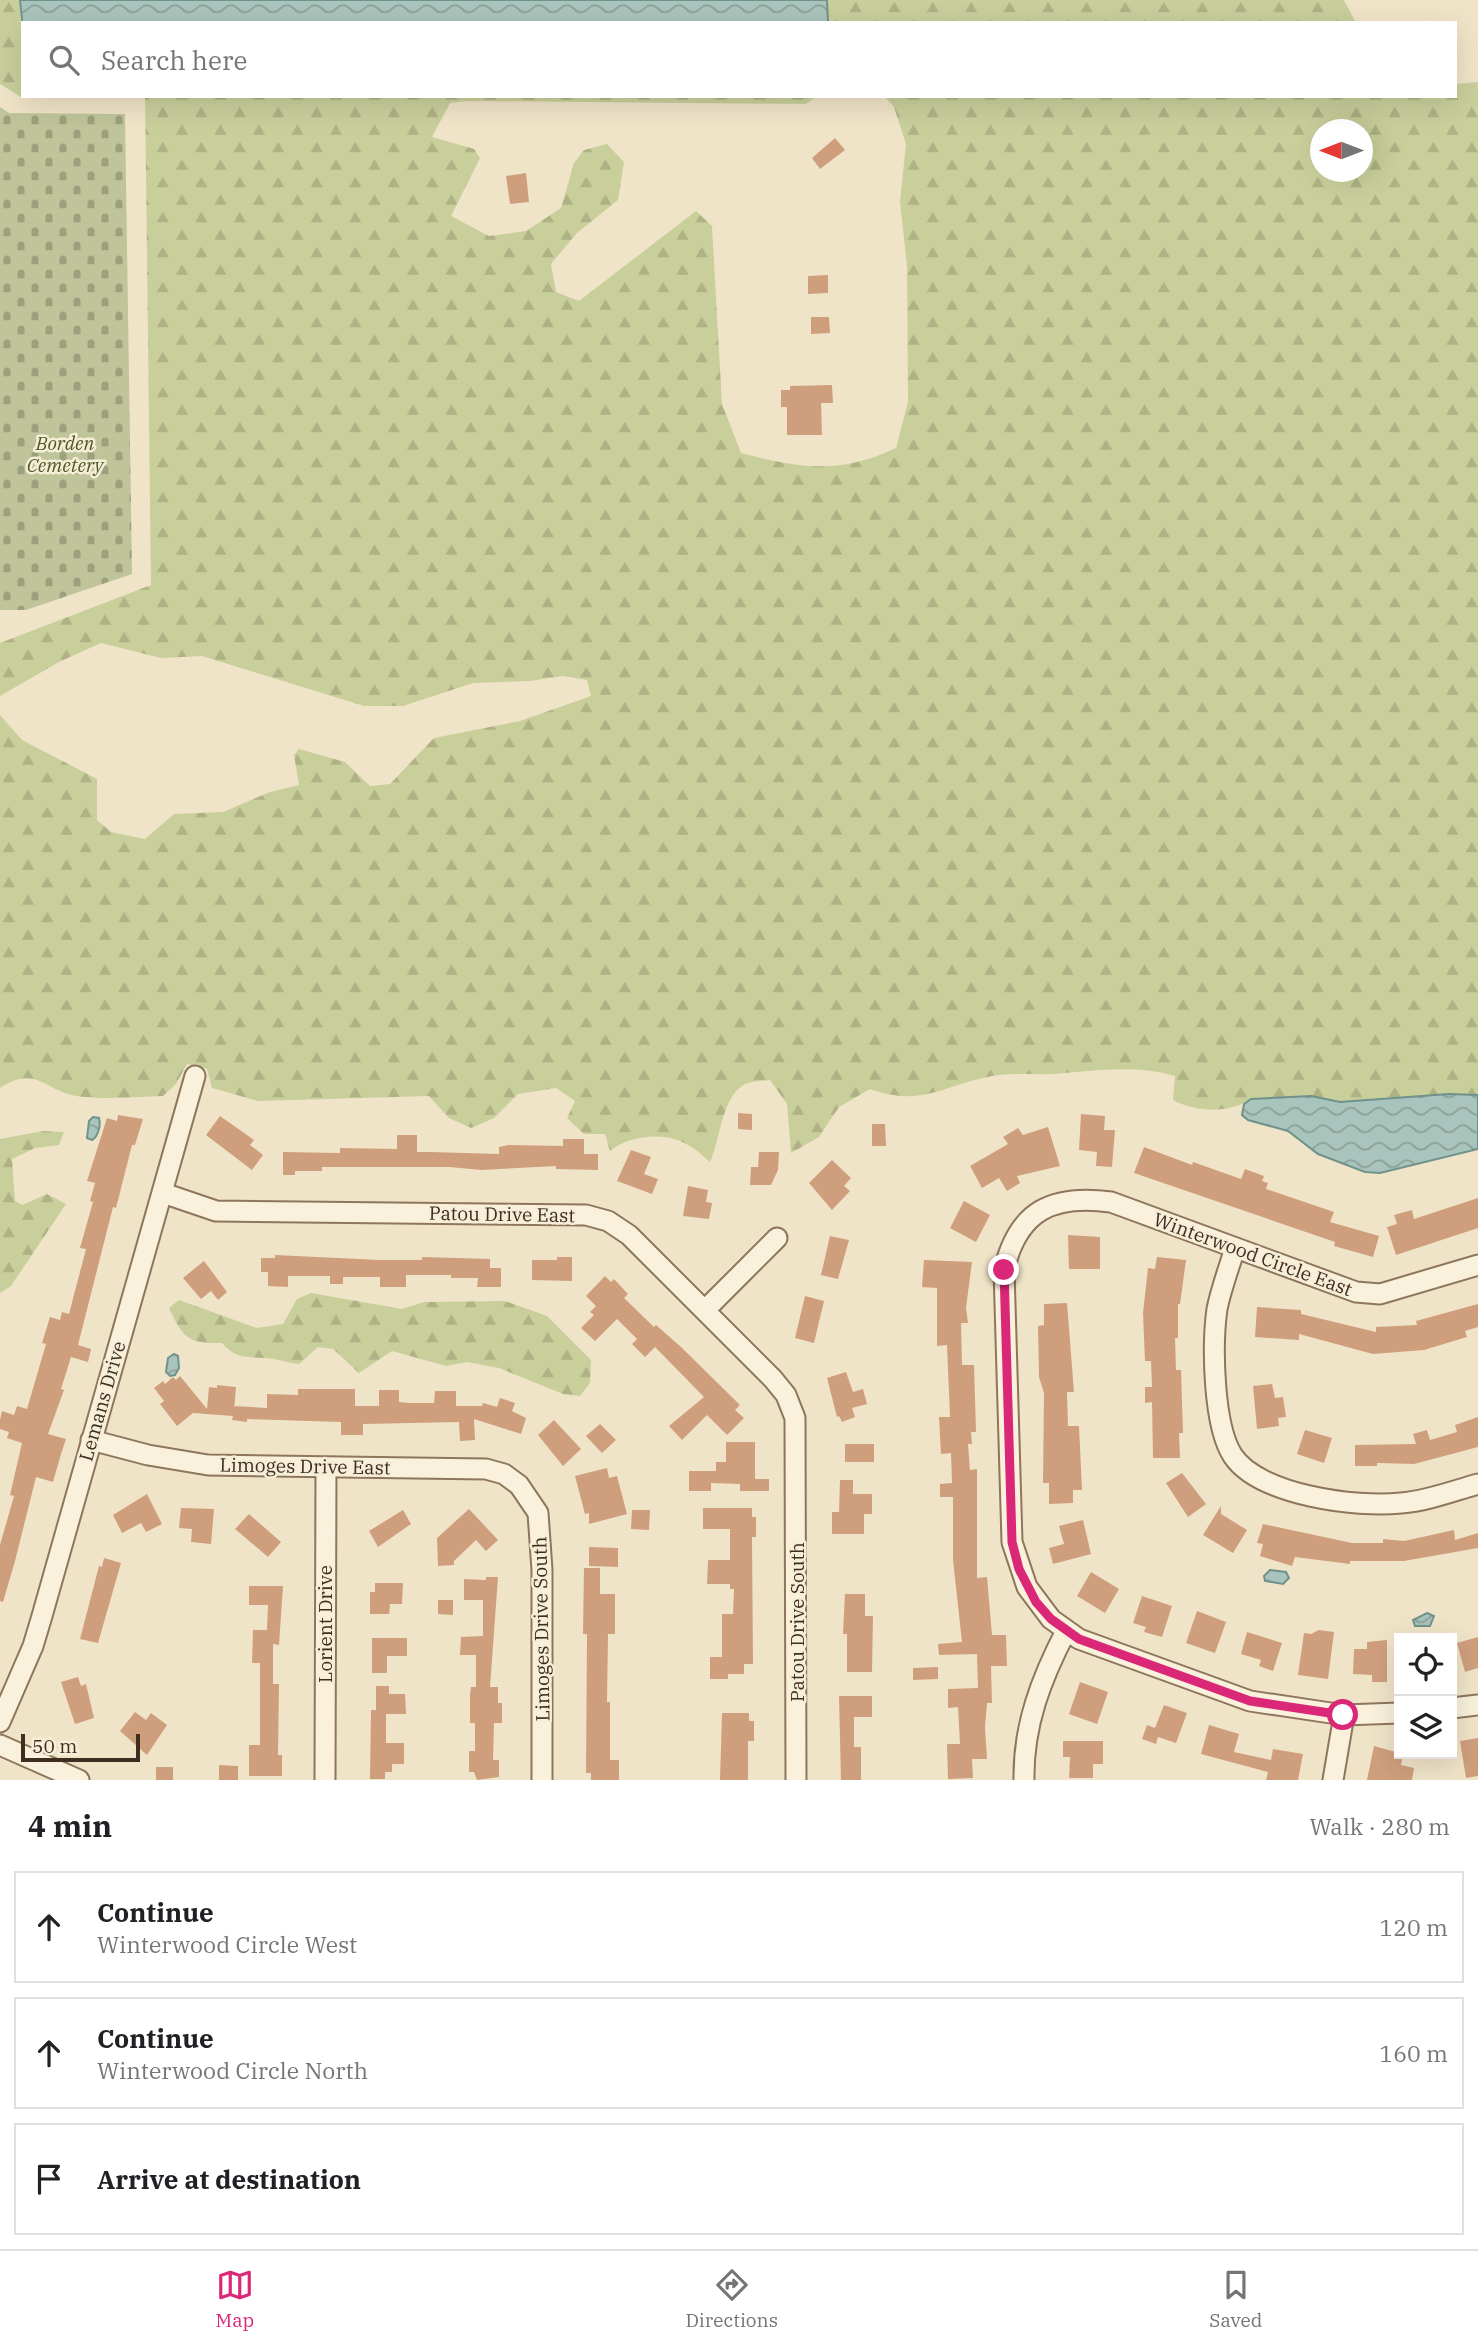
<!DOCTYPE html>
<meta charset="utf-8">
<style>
:root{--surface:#fff;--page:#f2f2f2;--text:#202124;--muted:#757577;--line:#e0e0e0;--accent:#db2777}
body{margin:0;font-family:"IBM Plex Serif",serif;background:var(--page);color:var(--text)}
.controls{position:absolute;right:21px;bottom:21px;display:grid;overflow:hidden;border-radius:0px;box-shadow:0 7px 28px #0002}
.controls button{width:63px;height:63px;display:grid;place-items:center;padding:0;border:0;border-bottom:2px solid var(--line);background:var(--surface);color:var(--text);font:35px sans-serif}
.compass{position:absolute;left:1310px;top:119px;width:63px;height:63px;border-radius:50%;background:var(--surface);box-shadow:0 7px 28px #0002;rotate:270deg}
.scale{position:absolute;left:21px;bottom:18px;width:119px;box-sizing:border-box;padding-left:7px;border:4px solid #3d2e20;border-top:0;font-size:19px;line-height:24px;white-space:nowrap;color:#3d2e20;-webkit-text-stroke:5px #f7eed8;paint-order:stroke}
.stop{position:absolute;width:21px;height:21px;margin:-16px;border:5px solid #db2777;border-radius:50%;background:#fff}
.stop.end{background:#db2777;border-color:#fff;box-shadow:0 2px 7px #0008}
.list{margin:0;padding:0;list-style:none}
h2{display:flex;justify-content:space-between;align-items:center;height:91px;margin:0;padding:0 28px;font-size:30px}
h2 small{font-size:23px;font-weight:400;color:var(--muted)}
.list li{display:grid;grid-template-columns:46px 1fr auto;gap:21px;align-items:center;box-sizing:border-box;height:112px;margin:0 14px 14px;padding:0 14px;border:2px solid var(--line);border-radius:0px}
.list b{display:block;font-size:26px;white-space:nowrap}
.list p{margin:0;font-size:23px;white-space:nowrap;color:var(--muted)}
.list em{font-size:23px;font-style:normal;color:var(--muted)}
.icon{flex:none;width:38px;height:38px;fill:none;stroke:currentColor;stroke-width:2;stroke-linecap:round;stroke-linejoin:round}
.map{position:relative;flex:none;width:1478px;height:1780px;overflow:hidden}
.search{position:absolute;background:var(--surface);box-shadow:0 7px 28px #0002;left:21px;right:21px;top:21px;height:77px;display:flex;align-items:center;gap:18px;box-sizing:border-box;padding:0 24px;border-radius:0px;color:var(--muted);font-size:26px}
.sheet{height:469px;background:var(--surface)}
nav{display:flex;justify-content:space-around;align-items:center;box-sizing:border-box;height:98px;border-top:2px solid var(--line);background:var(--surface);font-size:19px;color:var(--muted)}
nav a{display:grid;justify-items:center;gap:4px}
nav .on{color:var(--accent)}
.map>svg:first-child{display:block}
.forest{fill:url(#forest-firs);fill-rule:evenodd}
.cemetery{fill:url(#cemetery-stones)}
.water{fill:url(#water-waves);stroke:#6f938a;stroke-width:2}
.building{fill:#cf9f7d}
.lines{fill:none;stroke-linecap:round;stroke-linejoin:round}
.street-casing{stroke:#8d765c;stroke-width:23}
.street{stroke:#faf1dc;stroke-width:19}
.route{stroke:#db2777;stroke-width:9}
.labels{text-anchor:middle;stroke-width:5;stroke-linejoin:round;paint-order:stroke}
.park-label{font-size:19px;font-style:italic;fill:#4d5a26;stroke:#f7eed8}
.street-label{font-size:19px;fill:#3d2e20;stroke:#f7eed8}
</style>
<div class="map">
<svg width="1478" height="1780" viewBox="0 0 1478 1780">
<defs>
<pattern id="forest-firs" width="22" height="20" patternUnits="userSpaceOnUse" patternTransform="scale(1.75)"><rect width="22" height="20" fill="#c9cf9b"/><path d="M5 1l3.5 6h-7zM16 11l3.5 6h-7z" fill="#aeb285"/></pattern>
<pattern id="cemetery-stones" width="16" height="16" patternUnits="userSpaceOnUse" patternTransform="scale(1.75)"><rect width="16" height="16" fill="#bfc49a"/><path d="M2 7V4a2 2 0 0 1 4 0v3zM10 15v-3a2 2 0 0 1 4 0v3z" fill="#9ca07d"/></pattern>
<pattern id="water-waves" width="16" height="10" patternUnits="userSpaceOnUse" patternTransform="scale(1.75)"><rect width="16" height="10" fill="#a9c4bc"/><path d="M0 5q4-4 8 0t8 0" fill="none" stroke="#8ba098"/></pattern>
</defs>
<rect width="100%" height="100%" fill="#f0e4c8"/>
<g class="forest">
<path d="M0,0H20L23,96H123L21,97L0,84Z"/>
<path d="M827,0H1344L1356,23H828Z"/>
<path d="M1478,82V1095L1449,1094L1340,1102L1311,1096L1251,1099C1229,1114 1195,1112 1173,1100L1175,1076C1134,1064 1095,1071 1053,1074C1035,1075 1017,1073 999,1075C947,1082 924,1109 870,1089L839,1107L819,1137L791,1153L787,1104L770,1080C762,1081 749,1081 742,1086C722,1099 720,1140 710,1162C703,1156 696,1149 688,1145C666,1131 629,1135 610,1151L605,1134H584L567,1118L575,1101L556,1088L518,1094L494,1118L471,1128L449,1118L429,1096L258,1101L212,1088L207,1069L187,1064L176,1084L163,1096C135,1097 104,1100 76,1096C46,1091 35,1064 0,1088V715L22,740L97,779V820L111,832L145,839L174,814L223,812L270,792L299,785L294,755L299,749L345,762L370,786L390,784L434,738L520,721L591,696L587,680L563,676L530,681L473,683L403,706H364L202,656L161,658L101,643L59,662L0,696V643L151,585L145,96H817L806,104L467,101L450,103L432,137L474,149L480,158L451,216L489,236L526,231L561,208L574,163L584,150L607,144L624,162L618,200L577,233L551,264L556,292L579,301L696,211L712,226L722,404L741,453C799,468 839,475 896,448L908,402L907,266L900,202L906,144L894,107L884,96H1455V84ZM1320,130H1362V172H1320Z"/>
<path d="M43,1131L64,1132L59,1145L35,1148L12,1159L15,1201L22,1205L47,1194L66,1204L11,1286L0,1293V1139Z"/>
<path d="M311,1293L402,1309L424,1302L505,1301L547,1316L591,1360L590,1383L580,1396L563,1394L499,1368L467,1362L446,1366L392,1351L359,1373L333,1349L318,1347L299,1364C288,1363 276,1358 264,1358C245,1357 235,1358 222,1343C188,1344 183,1338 169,1308L179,1300L257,1328L283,1324L297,1299Z"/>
</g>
<path class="cemetery" d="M0,107L9,113L125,114L132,574L26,610H0Z"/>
<g class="water">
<path d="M20,0H827L828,23H23V29Z"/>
<path d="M1449,1094L1478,1095V1149L1380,1173L1365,1172L1318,1154L1288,1131L1248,1120L1242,1115L1244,1104L1251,1099L1311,1096L1340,1102Z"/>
<path d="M93,1117L99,1118C101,1125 98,1137 92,1140L87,1138L89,1121Z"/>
<path d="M174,1354L178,1356L179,1368L175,1375L170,1376L166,1372L168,1358Z"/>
<path d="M1270,1570L1286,1572L1289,1578L1283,1584L1265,1581L1264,1576Z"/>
<path d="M1427,1613L1434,1616L1430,1626H1415L1413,1620Z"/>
</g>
<g class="building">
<path d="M835,138L845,150L820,169L812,158Z"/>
<path d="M526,173L529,202L510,204L506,176Z"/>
<path d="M828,275V293L808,294V276Z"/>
<path d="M811,317H829L830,333L811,334Z"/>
<path d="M832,385L833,403H821L822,435H787V407H781V390H790V386Z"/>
<path d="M738,1113L752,1114V1130L738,1129Z"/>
<path d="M1081,1114L1105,1116L1104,1130H1115L1112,1167L1096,1166L1097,1152L1079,1150Z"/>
<path d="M118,1115L143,1119L135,1145H132L116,1208L113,1207L78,1345L91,1349L88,1362L71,1357L61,1389L64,1390L48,1434L66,1439L61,1454L53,1482L36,1477L15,1561L3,1602L0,1601V1545L14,1496L10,1495L22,1443L7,1438L9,1432L0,1429V1420L2,1411L14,1415L17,1406L27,1409L46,1344L42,1343L50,1317L60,1320L62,1312L69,1314L86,1249L80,1248L93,1202L90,1201L95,1183L87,1181L107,1118L117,1121Z"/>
<path d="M220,1116L254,1140L250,1145L263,1155L252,1170L206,1135Z"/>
<path d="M872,1124H885L886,1146H872Z"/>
<path d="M1048,1127L1060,1166L1017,1176L1020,1183L1007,1191L999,1178L982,1188L970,1166L1008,1144L1003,1137L1018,1128L1023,1135Z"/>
<path d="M397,1135H417V1152H430L499,1154V1147L508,1145L563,1146V1139H584V1154H598V1170L556,1169V1166L482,1170L449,1167H322V1171H295V1175H283V1152L340,1153V1148L397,1149Z"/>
<path d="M1144,1147L1192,1165L1193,1162L1241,1179L1245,1169L1264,1176L1262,1181L1268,1183L1266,1189L1334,1212L1330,1222L1379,1236L1373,1257L1334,1246L1335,1242L1134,1173Z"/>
<path d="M631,1150L651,1157L644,1174L658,1179L652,1194L617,1181Z"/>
<path d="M759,1152H779L778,1170L771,1185H750L751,1167H758Z"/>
<path d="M832,1160L851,1178L844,1186L850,1191L832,1210L809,1183Z"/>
<path d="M688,1186L708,1190L706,1202L712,1203L709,1219L683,1216Z"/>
<path d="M1478,1198V1228L1396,1255L1387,1227L1397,1224L1394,1215L1412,1210L1414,1219Z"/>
<path d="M964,1201L990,1215L976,1242L950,1228Z"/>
<path d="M1068,1235L1100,1237V1269H1069Z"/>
<path d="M830,1236L849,1240L838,1279L821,1275Z"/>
<path d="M275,1255L380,1260H422V1257L490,1259V1268H501V1287H477L478,1278H451V1275H406V1287H380V1277H343V1284H330V1276H288V1287L268,1286V1272H261V1258H275Z"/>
<path d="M557,1257H572V1281L532,1280V1260H557Z"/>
<path d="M1157,1257L1186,1260L1180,1304H1178V1338H1175L1176,1370H1181L1183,1433H1179L1180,1458H1153L1152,1402L1145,1403V1387H1152L1151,1361H1145L1143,1313L1148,1268L1155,1269Z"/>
<path d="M924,1260L972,1262L966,1308L968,1323H961L962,1365H974L976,1432H971L972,1444H968L970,1470L977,1469V1578L987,1577L992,1635H1006L1007,1666H991L992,1703H987L985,1727L987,1759H972L973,1778L948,1779L947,1744H960L958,1707L948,1708V1689L978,1688L977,1654L939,1655L938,1644L962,1642L953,1560V1497H940V1484L952,1483L951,1453L941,1454L939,1417H950L947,1345L937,1346V1288L922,1287Z"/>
<path d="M204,1261L227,1292L218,1300L211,1291L201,1299L183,1278Z"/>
<path d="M605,1276L611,1282L614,1279L628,1294L624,1298L654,1327L656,1325L681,1347L740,1405L735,1410L744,1418L727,1435L707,1415L682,1440L669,1426L704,1397L655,1347L645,1357L632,1344L637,1339L617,1319L595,1341L581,1328L594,1315L590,1312L596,1306L586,1296Z"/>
<path d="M805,1296L824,1301L814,1343L795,1338Z"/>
<path d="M1067,1303L1074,1392H1067L1068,1426H1079L1082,1490H1073V1503L1049,1504V1483H1043L1044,1393L1039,1377L1038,1326L1044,1325V1304Z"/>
<path d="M1478,1304V1327L1465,1331L1467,1337L1424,1350L1373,1354L1299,1334V1340L1255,1337L1257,1307L1301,1310V1314L1376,1332V1327L1417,1325L1416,1321Z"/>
<path d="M846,1372L853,1392L863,1389L867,1404L852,1408L855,1417L842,1422L839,1416L837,1417L827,1378Z"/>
<path d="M180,1376L207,1409L209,1387L217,1388V1385L236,1387L234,1411V1406L267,1408V1394L298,1395V1389H355V1406H379V1390H399V1402L410,1403H434L435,1391H456V1406H482L483,1403L497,1407L500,1398L515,1403L512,1411L526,1418L521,1434L474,1419L475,1440L460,1441L459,1422L363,1424V1435H341V1422L247,1419V1422L232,1420L233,1416L193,1413L177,1426L160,1404L164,1401L154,1388L163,1381L165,1384L173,1377L176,1380Z"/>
<path d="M1272,1384L1275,1398L1283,1397L1286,1417L1278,1418L1279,1426L1257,1429L1253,1386Z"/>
<path d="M1478,1417V1447L1414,1464L1377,1463V1466H1355V1445L1416,1444L1413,1434L1427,1430L1430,1440L1457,1432L1455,1425Z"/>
<path d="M554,1420L581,1449L563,1466L538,1435Z"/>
<path d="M600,1424L616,1440L602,1453L586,1436Z"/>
<path d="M1305,1430L1332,1438L1324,1463L1297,1454Z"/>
<path d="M726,1442H755V1479H769V1491H740V1484L711,1483V1491H689V1471H716V1462H726Z"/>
<rect x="845" y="1444" width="29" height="18"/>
<path d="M607,1468L609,1478L617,1476L627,1514L589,1524V1513L585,1514L575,1476Z"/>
<path d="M1182,1473L1206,1504L1188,1517L1166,1483Z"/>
<path d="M840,1480H853V1494H872V1514H864V1534H832V1512H839Z"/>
<path d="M147,1494L162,1524L146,1532L141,1523L122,1533L113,1515Z"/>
<path d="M1221,1506V1514L1247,1530L1233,1553L1203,1535Z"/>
<path d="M181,1508L214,1509L211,1544L191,1542L192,1529L179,1528Z"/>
<path d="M703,1508H752V1517H756V1537H752L753,1664H744V1674H728V1679H710V1657H722V1614H733L734,1589H730V1584H707L708,1560H730V1529H703Z"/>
<path d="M469,1509L498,1540L486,1551L476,1540L454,1561V1565L438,1566L437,1538Z"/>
<path d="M403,1510L411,1524L378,1547L369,1531Z"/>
<path d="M632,1510H650L649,1530L631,1529Z"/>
<path d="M249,1514L281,1542L268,1557L235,1529Z"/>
<path d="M1083,1520L1091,1554L1053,1564L1049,1548L1064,1544L1059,1526Z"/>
<path d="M1263,1524L1352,1543H1383V1539L1404,1541L1454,1530L1455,1540L1478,1533V1548L1404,1561H1350V1564L1295,1557L1292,1566L1260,1556L1263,1544L1257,1543Z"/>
<path d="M589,1547L618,1548V1567L589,1566Z"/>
<path d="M104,1558L121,1563L98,1643L80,1639L99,1566L102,1567Z"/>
<path d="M584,1568H600V1594H615V1634H608L607,1702H610V1760H619V1780H591V1773H586L587,1634H583Z"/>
<path d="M1091,1572L1119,1589L1105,1613L1077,1596Z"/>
<path d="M486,1577H498L490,1687H498V1703H502V1723H494L493,1760H499V1777L477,1780L474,1772H469V1751H475V1723H470V1695L471,1687H476V1655H460L461,1637L483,1636V1600H464V1579L486,1580Z"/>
<path d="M375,1583H403L402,1604H390L389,1614H370V1592H375Z"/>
<path d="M249,1586H283L279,1645L273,1644V1684H279L278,1755H282V1776H249V1745H260V1663H252L253,1630H267L268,1605H249Z"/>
<path d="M845,1594H865V1616H873L872,1672H847V1634H843Z"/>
<path d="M1142,1596L1172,1606L1162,1637L1144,1632L1146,1627L1133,1623Z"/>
<path d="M438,1600H453V1615L438,1614Z"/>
<path d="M1197,1611L1226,1622L1215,1653L1186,1643Z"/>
<path d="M1319,1630L1334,1632L1328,1679L1298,1675L1304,1633L1311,1634Z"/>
<path d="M1247,1632L1282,1643L1273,1671L1259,1666L1261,1660L1241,1654Z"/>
<path d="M1478,1637V1668L1465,1672L1457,1643Z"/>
<path d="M372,1638H407V1656H387V1673H372Z"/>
<path d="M1387,1640V1682H1372V1675L1353,1674L1354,1649H1367V1642Z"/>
<path d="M938,1667V1679L913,1680V1668Z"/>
<path d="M78,1677L81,1686L86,1684L94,1718L75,1724L61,1682Z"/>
<path d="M1080,1682L1108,1692L1097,1724L1069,1714Z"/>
<path d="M376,1686H389V1694H405L406,1714H386V1743H404V1764H392V1772H385V1779H370L371,1710H376Z"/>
<path d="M839,1696H872V1717H854V1747H861V1780H841Z"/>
<path d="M1164,1705L1187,1713L1176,1743L1158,1737L1156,1744L1142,1739L1147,1725L1155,1728Z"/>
<path d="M135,1712L146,1720L151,1713L167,1725L147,1755L120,1731Z"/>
<path d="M722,1713H749V1721H754V1741H748V1780H720Z"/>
<path d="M1209,1725L1239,1734L1234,1752L1271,1760L1273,1749L1303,1754L1298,1780H1266L1268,1772L1201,1754Z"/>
<path d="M1478,1738V1776L1466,1778L1460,1741Z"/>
<path d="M1063,1741H1103V1764H1093V1778H1069L1070,1757H1063Z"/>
<path d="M1374,1746L1403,1754L1401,1765L1414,1768L1412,1780H1367Z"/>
<path d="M219,1765L238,1766V1780H219Z"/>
<rect x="156" y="1767" width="17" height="13"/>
</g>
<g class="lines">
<g class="street-casing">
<g id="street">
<path d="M163,1193L216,1211L586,1215L608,1221L629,1235L773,1379L786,1395L795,1418L796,1780"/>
<path d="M1235,1248C1229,1268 1221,1289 1217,1309C1212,1345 1213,1426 1233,1456C1259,1495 1356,1508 1401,1503C1427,1501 1453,1491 1478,1484"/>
<path d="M706,1309L777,1238"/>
<path d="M91,1440L148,1455L208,1465L486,1469L504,1474L519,1485L538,1513L542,1570V1780"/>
<path d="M1452,1708L1478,1705"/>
<path d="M1399,1713L1344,1715L1250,1701L1079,1639L1051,1619L1027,1587L1012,1542L1004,1270C1018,1210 1053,1194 1111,1202L1356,1292L1380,1294L1478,1265"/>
<path d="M0,1722L33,1646L42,1616L195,1076"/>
<path d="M0,1745L79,1780"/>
<path d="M325,1780L326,1468"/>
<path d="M1024,1780C1023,1726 1041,1679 1066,1631"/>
<path d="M1333,1780L1344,1715"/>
</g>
</g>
<use href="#street" class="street"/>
</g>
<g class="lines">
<path class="route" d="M1004,1270L1012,1542L1019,1569L1036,1602L1051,1619L1079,1639L1250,1701L1343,1715"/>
</g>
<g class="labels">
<g class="park-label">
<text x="65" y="450">Borden<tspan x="65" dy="22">Cemetery</tspan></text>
</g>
<g class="street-label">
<text transform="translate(502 1214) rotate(1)" y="7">Patou Drive East</text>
<text transform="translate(1253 1254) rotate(20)" y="7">Winterwood Circle East</text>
<text transform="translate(102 1401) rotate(-74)" y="7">Lemans Drive</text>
<text transform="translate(305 1466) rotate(1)" y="7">Limoges Drive East</text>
<text transform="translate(797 1622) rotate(-90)" y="7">Patou Drive South</text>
<text transform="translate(325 1624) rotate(-90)" y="7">Lorient Drive</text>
<text transform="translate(541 1629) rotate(-91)" y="7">Limoges Drive South</text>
</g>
</g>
</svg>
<div class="controls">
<button><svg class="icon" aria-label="locate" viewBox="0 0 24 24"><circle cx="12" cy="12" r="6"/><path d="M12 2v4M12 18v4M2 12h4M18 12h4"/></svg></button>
<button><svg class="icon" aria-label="layers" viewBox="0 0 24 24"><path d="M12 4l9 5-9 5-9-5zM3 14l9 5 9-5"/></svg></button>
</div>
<svg class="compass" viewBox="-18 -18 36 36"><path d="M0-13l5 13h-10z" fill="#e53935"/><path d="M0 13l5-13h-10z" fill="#757577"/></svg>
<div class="scale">50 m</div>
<div class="stop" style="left:1343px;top:1715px"></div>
<div class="stop end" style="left:1004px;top:1270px"></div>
<div class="search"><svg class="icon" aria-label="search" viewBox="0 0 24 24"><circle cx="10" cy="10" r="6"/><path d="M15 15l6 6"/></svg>Search here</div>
</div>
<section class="sheet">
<h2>4 min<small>Walk · 280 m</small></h2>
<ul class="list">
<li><svg class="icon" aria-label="ahead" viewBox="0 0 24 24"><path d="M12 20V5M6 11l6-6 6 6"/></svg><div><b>Continue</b><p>Winterwood Circle West</p></div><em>120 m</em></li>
<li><svg class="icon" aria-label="ahead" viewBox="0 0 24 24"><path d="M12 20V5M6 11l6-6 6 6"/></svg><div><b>Continue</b><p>Winterwood Circle North</p></div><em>160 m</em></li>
<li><svg class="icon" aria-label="arrive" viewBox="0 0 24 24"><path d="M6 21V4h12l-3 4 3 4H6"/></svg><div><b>Arrive at destination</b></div></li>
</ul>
</section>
<nav>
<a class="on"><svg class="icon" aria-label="map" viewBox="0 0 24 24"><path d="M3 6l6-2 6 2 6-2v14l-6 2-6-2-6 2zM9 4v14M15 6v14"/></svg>Map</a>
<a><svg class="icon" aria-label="directions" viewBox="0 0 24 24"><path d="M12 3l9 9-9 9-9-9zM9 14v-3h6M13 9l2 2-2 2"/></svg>Directions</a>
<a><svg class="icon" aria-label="saved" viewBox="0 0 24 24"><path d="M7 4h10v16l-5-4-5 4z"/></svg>Saved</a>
</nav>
